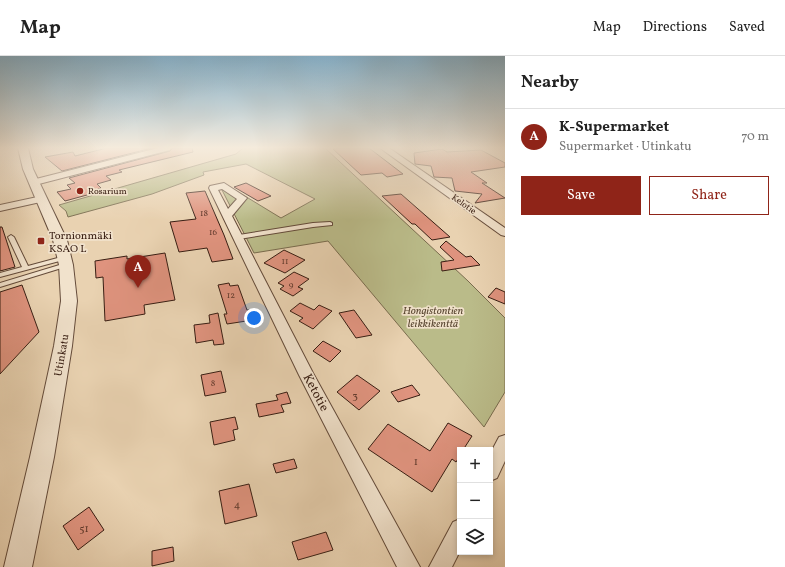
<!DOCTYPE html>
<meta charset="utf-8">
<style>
:root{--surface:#fff;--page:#f6f6f6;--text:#222;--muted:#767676;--line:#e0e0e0;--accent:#8f2418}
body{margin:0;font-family:Vollkorn,serif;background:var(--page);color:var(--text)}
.controls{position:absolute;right:12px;bottom:12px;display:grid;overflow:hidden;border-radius:0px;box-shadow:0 2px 6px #0003}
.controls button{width:36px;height:36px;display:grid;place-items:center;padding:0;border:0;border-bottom:1px solid var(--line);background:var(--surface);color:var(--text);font:20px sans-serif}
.you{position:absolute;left:254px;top:262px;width:14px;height:14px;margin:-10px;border:3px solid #fff;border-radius:50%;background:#1a73e8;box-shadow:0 0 0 6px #1a73e833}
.badge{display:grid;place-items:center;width:26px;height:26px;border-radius:50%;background:var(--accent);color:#fff;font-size:13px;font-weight:700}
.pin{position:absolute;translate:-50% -33px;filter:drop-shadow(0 1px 2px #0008)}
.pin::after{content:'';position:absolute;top:21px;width:14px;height:12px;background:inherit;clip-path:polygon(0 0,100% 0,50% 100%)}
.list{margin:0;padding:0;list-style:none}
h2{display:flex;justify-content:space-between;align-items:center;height:52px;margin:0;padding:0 16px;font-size:17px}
h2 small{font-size:13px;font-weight:400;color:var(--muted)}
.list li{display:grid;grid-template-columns:26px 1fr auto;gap:12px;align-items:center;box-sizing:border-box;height:56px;padding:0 16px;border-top:1px solid var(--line)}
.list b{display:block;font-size:15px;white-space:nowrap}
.list p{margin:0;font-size:13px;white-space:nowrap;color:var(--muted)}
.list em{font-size:13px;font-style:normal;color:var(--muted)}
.actions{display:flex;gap:8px;padding:12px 16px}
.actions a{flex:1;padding:9px 0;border:1px solid var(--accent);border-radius:0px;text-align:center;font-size:14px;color:var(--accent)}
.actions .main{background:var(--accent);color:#fff}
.icon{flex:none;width:22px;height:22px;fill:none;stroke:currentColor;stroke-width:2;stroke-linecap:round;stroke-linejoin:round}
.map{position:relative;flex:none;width:505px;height:511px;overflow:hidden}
header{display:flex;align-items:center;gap:24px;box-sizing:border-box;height:56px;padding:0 20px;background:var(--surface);border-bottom:1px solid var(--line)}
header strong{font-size:19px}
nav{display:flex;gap:22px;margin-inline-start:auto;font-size:14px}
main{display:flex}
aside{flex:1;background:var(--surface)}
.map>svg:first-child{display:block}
.green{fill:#babb89;stroke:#796c4e}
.building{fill:#df937e;stroke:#381e13}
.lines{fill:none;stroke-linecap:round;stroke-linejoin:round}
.service-casing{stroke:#644b3a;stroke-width:2}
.minor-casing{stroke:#644b3a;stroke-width:2}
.tertiary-casing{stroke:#644b3a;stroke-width:2}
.service{fill:#f1e2cc;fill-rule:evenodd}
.minor{fill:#f1e2cc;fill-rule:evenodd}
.tertiary{fill:#f1e2cc;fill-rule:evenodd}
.poi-dot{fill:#8f2418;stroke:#f1e2cc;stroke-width:1.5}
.labels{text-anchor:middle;stroke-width:3.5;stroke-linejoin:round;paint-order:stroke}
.far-poi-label{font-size:9px;fill:#381e13;stroke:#f1e2cc;text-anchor:start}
.far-street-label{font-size:9px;fill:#381e13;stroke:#f1e2cc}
.number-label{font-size:9px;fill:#623b2e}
.poi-label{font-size:11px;fill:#381e13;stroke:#f1e2cc;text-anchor:start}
.park-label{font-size:11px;font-style:italic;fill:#584530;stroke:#f1e2cc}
.street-label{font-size:11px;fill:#381e13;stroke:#f1e2cc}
.near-number-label{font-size:11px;fill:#623b2e}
.near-street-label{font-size:13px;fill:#381e13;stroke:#f1e2cc}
</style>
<header>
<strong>Map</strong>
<nav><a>Map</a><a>Directions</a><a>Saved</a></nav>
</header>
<main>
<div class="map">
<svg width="505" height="511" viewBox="0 0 505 511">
<rect width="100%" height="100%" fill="#e9d2b1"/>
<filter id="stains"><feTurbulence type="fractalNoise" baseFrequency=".005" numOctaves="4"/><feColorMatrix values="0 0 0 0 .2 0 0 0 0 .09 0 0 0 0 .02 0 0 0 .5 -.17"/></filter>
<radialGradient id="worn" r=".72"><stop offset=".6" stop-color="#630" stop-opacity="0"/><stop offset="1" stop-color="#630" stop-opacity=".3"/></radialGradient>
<path class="green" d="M243,92H325L468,225L505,262V336L484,371L328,185L254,197L222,134L230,131L281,162L315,143L246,108L203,116L204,119L152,138L68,161L66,155L59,149L236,98Z"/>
<g class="building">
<path d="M107,92H152L62,115L45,101L73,96L75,100Z"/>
<path d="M172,92H192L193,96L119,114L122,116L106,120L111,124L97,128L101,132L96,134L98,136L65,145L57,136L71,133L67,129L75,127L69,122L170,95Z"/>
<path d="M344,92H369L403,118L387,121L382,117L361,119L333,93Z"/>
<path d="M442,93L447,96L481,94L505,107V111L471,116L487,127H482L505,142L475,147L482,138L455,135L452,122L434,121L431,110L415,108L414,97Z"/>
<path d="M246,127L271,140L258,145L234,131Z"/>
<path d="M205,135L224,179L233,203L212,206L207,192L179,196L170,166L196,163L186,137Z"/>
<path d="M401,138L450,181L432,184L415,168H412L382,140Z"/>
<path d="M0,171H2L15,211L0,215Z"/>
<path d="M446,185L466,201L471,200L480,209L442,215L441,206L454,204L440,191Z"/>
<path d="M284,194L305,204L285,217L264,207Z"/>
<path d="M165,197L175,244L144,249L145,258L105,265L103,221L96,222L95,205L127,200V203Z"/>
<path d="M294,216L309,223L298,231L303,233L293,240L280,233L284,230L278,227Z"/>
<path d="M229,227L230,230L238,229L247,254H250L253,264L227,268L224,258H227L218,229Z"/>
<path d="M22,229L39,276L0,318V236Z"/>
<path d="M496,232L505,236V248L488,241Z"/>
<path d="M300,247L314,254L319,249L332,255L313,273L299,265L303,262L290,255Z"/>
<path d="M354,254L372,279L356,282L339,257Z"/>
<path d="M218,257L224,288L214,289L213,284L196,287L194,269L210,267L209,259Z"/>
<path d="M323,285L341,295L330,306L313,295Z"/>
<path d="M221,315L226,336L205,340L201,319Z"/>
<path d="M357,319L380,335L359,354L337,336Z"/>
<path d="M412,329L420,339L398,346L391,336Z"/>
<path d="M287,336L291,347L281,349L284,356L259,361L256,348L278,344L276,339Z"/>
<path d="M235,361L238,373L233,374L235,384L214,389L210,366Z"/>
<path d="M448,367L472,380L463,394H460V400L456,406L452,403L432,436L368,393L388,368L430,395Z"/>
<path d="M294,403L297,412L276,417L273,408Z"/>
<path d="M249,428L257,460L225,468L219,435Z"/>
<path d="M89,451L104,474L78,494L63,470Z"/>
<path d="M326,476L333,494L298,504L292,486Z"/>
<path d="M173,491L174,505L152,510V495Z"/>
</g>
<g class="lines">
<g class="service-casing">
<g id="service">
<path d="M330,166L332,167V169L313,171L239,183L236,181L239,179L313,167Z"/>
<path d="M11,179L14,181L28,210L65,200L68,202L67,203L0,221V217L22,211L8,181Z"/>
<path d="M66,207L68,208L69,209L68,210L0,231V227Z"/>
</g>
</g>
<g class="minor-casing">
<g id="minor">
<path d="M158,92H171L170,94L35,129L31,126L32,124Z"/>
<path d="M380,92H389L505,172V180L501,179Z"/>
<path d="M224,127L247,142L232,160L313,317L420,511H397L299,319L209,132L210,130ZM222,133L237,143L228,153L218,134Z"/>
<path d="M42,140L45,141L47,143L45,145L0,155V149Z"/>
<path d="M505,379V405L497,422L490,425V398L499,381Z"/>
<path d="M460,463V495L452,511H429L453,466Z"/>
</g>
</g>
<g class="tertiary-casing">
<path id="tertiary" d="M18,92H28L33,113L67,184L73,209L77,245L72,290L54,401L32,511H4L30,401L54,290L61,245L59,209L53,184L23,113Z"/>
</g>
<use href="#service" class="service"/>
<use href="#minor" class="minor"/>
<use href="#tertiary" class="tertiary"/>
</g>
<linearGradient id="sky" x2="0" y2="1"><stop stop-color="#87b5d1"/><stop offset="0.56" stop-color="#f5ebdc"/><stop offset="1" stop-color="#f5ebdc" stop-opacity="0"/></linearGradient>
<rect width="505" height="164" fill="url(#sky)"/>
<g class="poi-dot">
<circle cx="80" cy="135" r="4"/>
<rect x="37" y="181" width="8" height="8" rx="2"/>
</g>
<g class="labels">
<g class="far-poi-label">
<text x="88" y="138">Rosarium</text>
</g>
<g class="far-street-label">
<text transform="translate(464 148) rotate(35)" y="3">Kelotie</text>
</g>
<g class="number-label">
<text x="204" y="160">18</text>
<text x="213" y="179">16</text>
<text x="285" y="208">11</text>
<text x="291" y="232">9</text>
<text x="231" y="242">12</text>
<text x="213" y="330">8</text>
</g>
<g class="poi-label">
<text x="49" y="183">Tornionmäki<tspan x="49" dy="13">KSAO L</tspan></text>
</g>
<g class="park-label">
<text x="433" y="258">Hongistontien<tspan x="433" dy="13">leikkikenttä</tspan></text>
</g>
<g class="street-label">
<text transform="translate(61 299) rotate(-80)" y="4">Utinkatu</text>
</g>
<g class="near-number-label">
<text x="355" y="343">3</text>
<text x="416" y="409">1</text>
<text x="237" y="452">4</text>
<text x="84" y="476">51</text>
</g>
<g class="near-street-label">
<text transform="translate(317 336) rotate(62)" y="5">Ketotie</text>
</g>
</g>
<rect width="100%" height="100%" filter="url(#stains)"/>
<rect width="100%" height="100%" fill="url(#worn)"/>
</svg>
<div class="controls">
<button>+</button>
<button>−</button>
<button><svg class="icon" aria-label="layers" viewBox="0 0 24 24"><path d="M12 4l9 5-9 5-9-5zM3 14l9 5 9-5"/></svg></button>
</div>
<div class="you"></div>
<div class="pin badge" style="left:138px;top:232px">A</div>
</div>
<aside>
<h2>Nearby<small></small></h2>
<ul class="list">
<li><span class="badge">A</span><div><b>K-Supermarket</b><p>Supermarket · Utinkatu</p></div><em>70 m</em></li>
</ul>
<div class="actions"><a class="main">Save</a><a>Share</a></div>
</aside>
</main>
